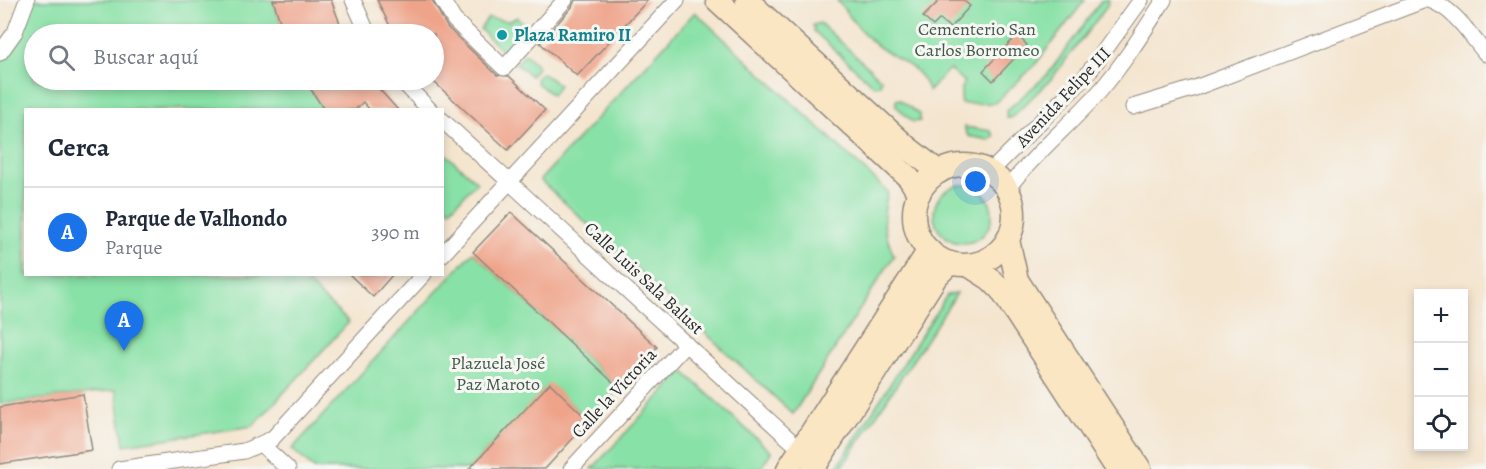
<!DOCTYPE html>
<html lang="es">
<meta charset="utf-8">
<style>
:root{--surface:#fff;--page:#f6f6f7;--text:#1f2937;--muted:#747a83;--line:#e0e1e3;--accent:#1a73e8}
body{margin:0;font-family:Alegreya,serif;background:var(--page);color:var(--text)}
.controls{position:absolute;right:18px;bottom:18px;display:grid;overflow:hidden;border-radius:0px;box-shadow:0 3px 9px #0003}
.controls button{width:54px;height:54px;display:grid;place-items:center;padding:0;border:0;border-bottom:2px solid var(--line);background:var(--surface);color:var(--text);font:30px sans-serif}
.you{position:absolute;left:976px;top:182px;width:21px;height:21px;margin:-15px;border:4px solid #fff;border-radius:50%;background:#1a73e8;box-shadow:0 0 0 9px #1a73e833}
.badge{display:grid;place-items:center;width:39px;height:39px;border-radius:50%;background:var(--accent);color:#fff;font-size:20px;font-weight:700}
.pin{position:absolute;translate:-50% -50px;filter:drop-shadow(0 2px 3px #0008)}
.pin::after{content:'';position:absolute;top:32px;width:21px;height:18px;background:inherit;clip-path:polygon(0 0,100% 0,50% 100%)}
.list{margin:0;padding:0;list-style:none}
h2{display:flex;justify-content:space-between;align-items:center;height:78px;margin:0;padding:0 24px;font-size:26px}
h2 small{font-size:20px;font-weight:400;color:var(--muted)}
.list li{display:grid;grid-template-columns:39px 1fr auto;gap:18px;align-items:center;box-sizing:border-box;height:90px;padding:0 24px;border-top:2px solid var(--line)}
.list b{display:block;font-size:22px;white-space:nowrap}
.list p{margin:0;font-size:20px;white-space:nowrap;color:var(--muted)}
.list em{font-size:20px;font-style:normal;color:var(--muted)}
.icon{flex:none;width:33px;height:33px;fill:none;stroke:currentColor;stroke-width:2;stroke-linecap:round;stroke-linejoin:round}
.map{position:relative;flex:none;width:1486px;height:469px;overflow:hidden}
.search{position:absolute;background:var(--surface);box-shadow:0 3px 9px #0003;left:24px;top:24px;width:420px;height:66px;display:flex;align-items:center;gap:15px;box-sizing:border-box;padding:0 21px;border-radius:33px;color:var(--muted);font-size:22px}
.panel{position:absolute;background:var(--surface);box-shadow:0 3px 9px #0003;left:24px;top:108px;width:420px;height:168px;border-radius:0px}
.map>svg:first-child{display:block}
.green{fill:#88e1a6;stroke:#5a8668;stroke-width:1.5}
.building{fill:#efa389}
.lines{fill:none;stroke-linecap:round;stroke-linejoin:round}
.street-casing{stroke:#90887d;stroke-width:17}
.secondary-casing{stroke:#90887d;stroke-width:25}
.street{stroke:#fff;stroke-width:15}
.secondary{stroke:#fbe6c4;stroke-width:22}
.culture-dot{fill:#0f9aa8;stroke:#f6f6f2;stroke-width:2}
.labels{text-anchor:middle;stroke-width:6;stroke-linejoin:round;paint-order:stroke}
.park-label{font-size:18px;fill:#42584a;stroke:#f6f6f2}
.culture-label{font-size:18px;font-weight:bold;fill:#0d838f;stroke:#f6f6f2;text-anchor:start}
.street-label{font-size:18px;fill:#2b2b2b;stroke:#f6f6f2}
</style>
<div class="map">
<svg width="1486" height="469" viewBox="0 0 1486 469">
<rect width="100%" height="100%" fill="#f6f6f2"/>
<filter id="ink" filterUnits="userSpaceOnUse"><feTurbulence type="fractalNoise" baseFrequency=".0167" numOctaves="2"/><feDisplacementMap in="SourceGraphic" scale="12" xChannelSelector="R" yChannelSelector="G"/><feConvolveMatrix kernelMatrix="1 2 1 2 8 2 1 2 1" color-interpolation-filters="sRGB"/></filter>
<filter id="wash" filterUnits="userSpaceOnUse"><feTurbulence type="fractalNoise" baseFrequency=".008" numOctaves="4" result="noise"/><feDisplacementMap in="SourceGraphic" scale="24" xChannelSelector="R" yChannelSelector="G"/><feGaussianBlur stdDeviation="1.35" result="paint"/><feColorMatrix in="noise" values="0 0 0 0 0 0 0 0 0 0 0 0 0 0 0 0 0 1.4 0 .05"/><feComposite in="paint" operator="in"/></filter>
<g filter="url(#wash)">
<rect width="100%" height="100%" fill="#f4e5cf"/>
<g class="green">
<path d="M32,0H273L284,34H34V80H305L324,109L26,110V274L317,275L308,284L349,322L253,426L124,445L116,390L0,404V62L18,37Z"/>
<path d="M837,0H1085L1034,66L995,103L961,104V89L964,82L949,69L929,91C917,65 906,65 885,51C865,39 851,18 837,0Z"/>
<path d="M1106,0L1109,1L1105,9L1051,79L1011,118H1007L1006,111L1048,74L1101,1Z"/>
<path d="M695,12L888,192C881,219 883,230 894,256L793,414L540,180Z"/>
<path d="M517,17L526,26L507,50H501L480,29L488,18L509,21Z"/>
<path d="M820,23L881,79L880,85L874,86L814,31L813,25Z"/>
<path d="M525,54L538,66L531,76L516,64Z"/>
<path d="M542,73L559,85L552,95L537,83L536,79Z"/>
<path d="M899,99L920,115V121L913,122L896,106V100Z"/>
<path d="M964,127L991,131L994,136L989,140L968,136Z"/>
<path d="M442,151L477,182L450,210L443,203Z"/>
<circle cx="963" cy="214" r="29"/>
<path d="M473,252L619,388L589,421L550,384L469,469H314L292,449Z"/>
<path d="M957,293L841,469H836L947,295Z"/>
<path d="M683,371L771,452L761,469H592Z"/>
</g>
<g id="blocks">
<g class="building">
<path d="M273,0H331L344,34H284Z"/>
<path d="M377,0H432L447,27L497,75L509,76L545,110L508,150L434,82V34H394Z"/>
<path d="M575,0H648L577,76L540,43L572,7Z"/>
<path d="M940,0H963L970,6L950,28L940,19L933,26L923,17Z"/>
<path d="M1017,35L1027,45L993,81L983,71Z"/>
<path d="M305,80H371L398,110H370L363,102L355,110H324Z"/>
<path d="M511,212L657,347L619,388L473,252Z"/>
<path d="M349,274H393L373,297Z"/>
<path d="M550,383L589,421L545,469H469Z"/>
<path d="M83,394L92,450L0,464V407Z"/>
</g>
</g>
</g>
<g filter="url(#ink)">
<use href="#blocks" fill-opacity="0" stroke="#90887d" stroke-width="1.5"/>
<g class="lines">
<g class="street-casing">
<g id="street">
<path d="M353,0L368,34"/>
<path d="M442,0L454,20L504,68L565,0"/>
<path d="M1429,0C1455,9 1469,34 1486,54"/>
<path d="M0,53L15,32L27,0"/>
<path d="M401,80L430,110"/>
<path d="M1133,107L1195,88L1425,0"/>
<path d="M442,120L788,438L801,449L810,452"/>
<path d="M990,172L1086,76L1141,0"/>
<path d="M1007,189C1035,153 1070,125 1100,91C1124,63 1144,31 1164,0"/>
<path d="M442,255L677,0"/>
<path d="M262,445L288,469"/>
<path d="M119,469L244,451L272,439L424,274"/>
<path d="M571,469L686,344"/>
</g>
</g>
<g class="secondary-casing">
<g id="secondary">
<path d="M717,0L909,178L919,194"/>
<path d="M747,0L908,148L939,172"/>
<circle cx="964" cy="215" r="50"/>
<path d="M1008,240L1017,280L1140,469"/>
<path d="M968,265L990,279L1001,290L1117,469"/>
<path d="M788,469L929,250"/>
<path d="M813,469L936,277L950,263"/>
</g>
</g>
<use href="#street" class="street"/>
<use href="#secondary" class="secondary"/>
</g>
</g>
<circle class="culture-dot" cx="502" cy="35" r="6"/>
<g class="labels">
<g class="park-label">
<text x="977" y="35">Cementerio San<tspan x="977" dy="21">Carlos Borromeo</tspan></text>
<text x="498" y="369">Plazuela José<tspan x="498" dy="21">Paz Maroto</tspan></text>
</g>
<g class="culture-label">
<text x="514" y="41">Plaza Ramiro II</text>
</g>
<g class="street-label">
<text transform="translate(1063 97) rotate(-47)" y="6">Avenida Felipe III</text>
<text transform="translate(644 278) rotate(43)" y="6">Calle Luis Sala Balust</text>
<text transform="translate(614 393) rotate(-47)" y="6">Calle la Victoria</text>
</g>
</g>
</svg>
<div class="controls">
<button>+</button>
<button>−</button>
<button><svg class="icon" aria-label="locate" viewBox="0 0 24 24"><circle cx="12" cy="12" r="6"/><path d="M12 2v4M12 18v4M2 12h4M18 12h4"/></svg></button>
</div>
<div class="you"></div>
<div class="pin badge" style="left:124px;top:351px">A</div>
<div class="search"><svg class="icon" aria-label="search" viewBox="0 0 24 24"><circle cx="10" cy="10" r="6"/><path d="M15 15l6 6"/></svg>Buscar aquí</div>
<section class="panel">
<h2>Cerca<small></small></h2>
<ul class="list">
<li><span class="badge">A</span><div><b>Parque de Valhondo</b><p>Parque</p></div><em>390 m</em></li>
</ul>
</section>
</div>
